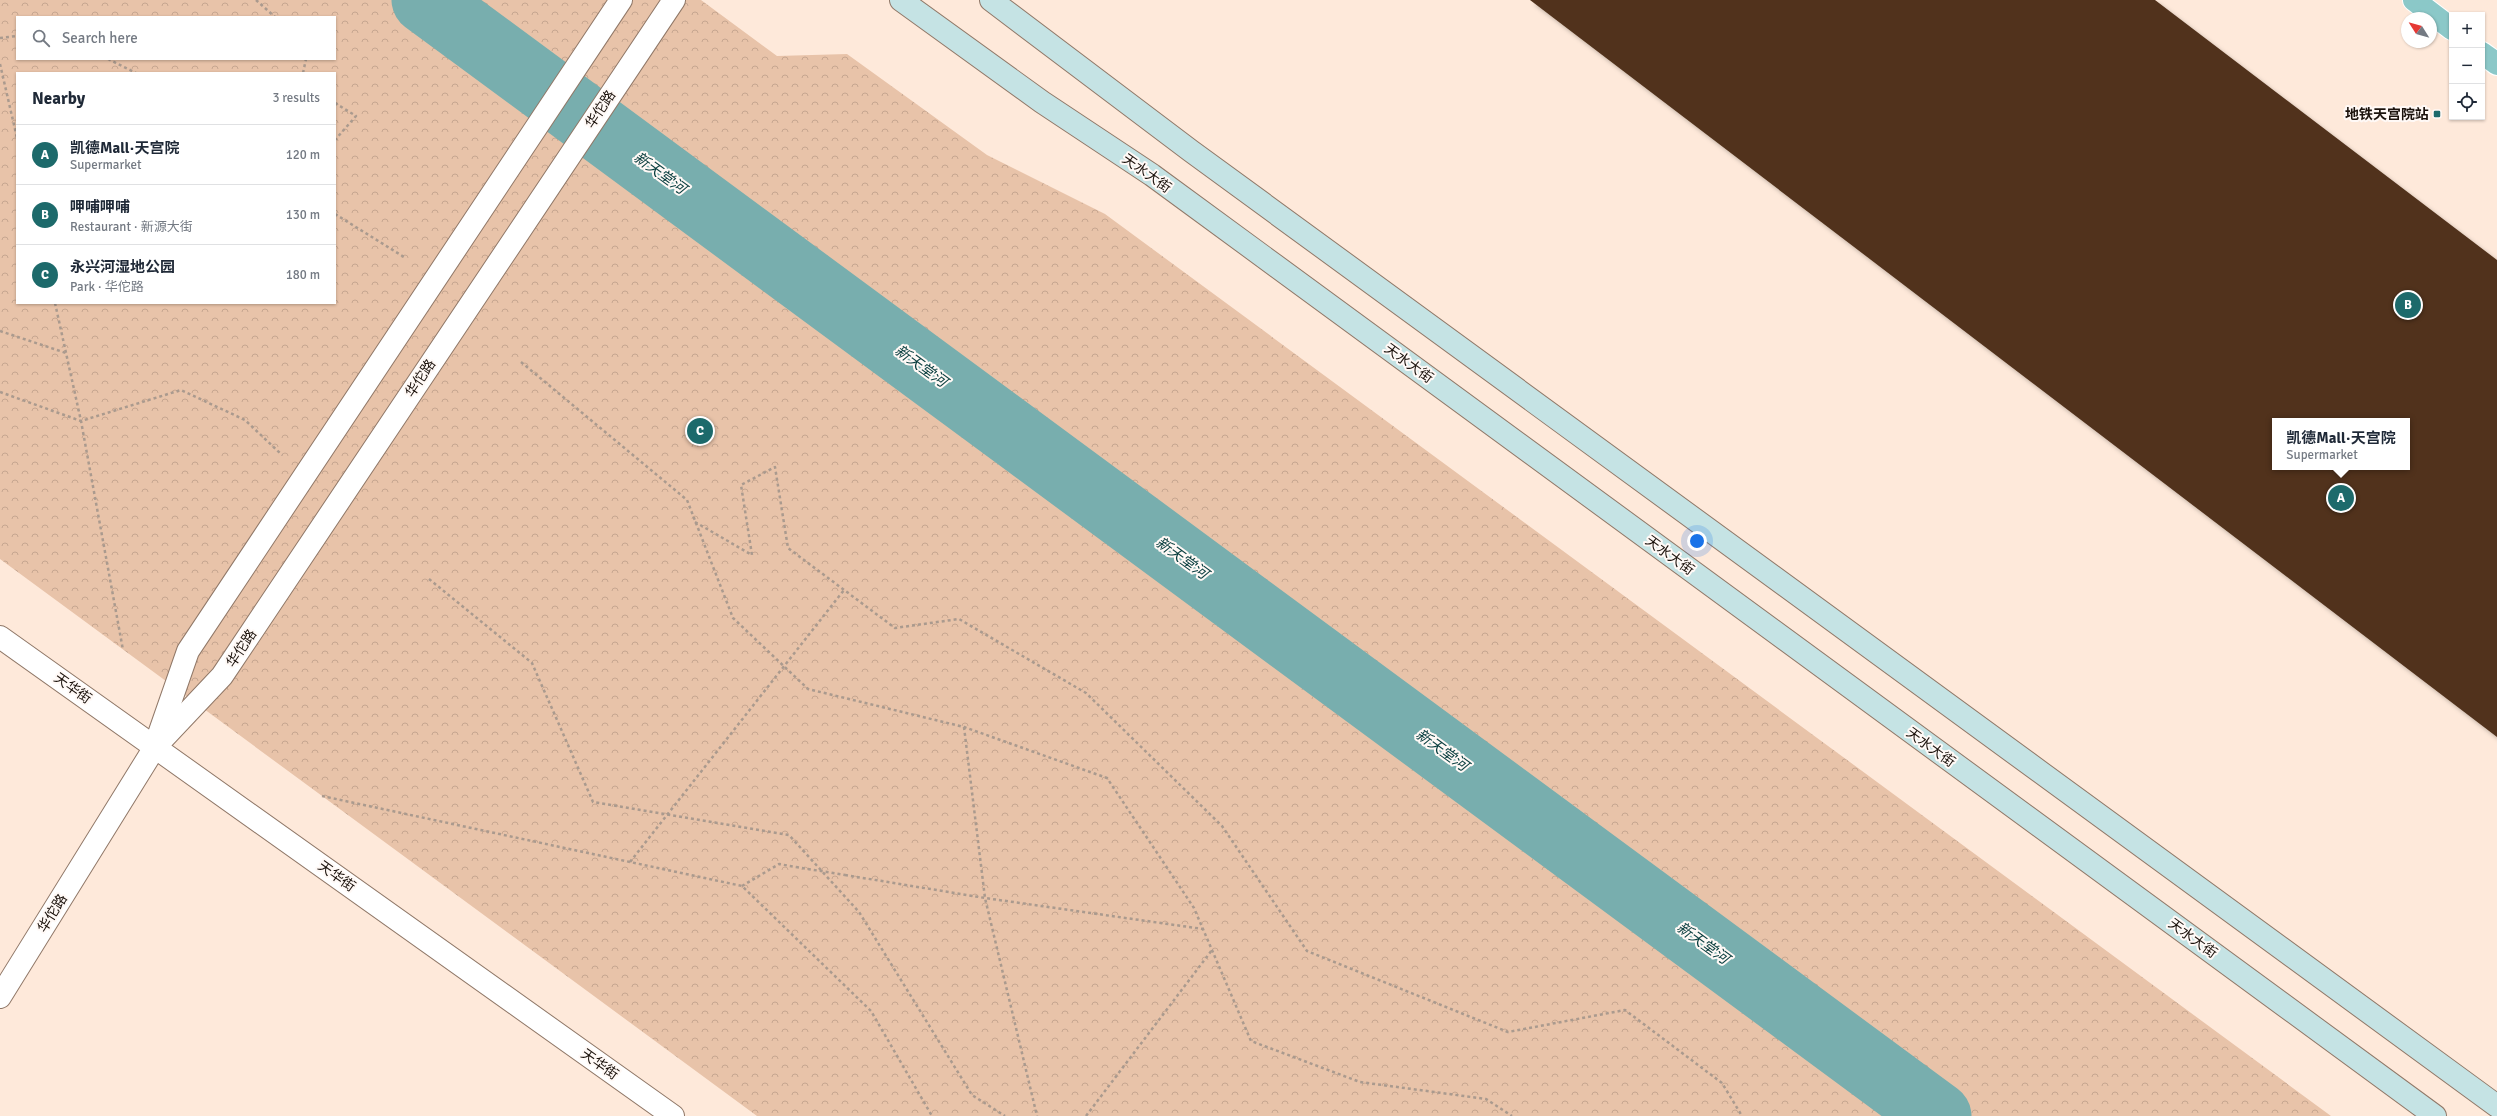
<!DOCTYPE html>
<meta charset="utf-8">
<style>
:root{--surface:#fff;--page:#f2f2f3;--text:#1f2937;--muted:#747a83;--line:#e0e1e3;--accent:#1d6a6b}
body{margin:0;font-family:Signika,"Noto Sans SC",sans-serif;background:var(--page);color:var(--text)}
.controls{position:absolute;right:12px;top:12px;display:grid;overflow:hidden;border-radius:0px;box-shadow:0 1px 3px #0004}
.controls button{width:36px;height:36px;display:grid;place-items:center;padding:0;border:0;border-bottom:1px solid var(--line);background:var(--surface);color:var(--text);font:20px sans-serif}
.compass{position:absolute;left:2401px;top:12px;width:36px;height:36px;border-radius:50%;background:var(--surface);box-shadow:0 1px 3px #0004;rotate:307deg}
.you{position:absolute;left:1697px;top:541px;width:14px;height:14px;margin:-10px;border:3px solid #fff;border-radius:50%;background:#1a73e8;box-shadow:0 0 0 6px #1a73e833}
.badge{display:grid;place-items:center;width:26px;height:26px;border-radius:50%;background:var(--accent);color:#fff;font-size:13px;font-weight:700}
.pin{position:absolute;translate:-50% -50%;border:2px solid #fff;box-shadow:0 1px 4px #0006}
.popup{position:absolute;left:2272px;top:418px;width:138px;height:52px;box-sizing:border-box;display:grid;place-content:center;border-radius:0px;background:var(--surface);filter:drop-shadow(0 1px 3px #0005);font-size:13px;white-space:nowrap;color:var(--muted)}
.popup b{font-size:15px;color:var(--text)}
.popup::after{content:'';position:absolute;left:50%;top:100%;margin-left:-8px;border:8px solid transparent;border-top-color:var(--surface)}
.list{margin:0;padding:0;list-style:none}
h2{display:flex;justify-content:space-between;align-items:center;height:52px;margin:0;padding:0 16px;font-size:17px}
h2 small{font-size:13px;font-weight:400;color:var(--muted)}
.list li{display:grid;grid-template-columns:26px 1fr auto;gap:12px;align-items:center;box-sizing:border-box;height:60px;padding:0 16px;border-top:1px solid var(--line)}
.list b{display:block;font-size:15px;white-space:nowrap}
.list p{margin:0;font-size:13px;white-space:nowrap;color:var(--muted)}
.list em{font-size:13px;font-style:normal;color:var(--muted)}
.icon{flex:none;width:22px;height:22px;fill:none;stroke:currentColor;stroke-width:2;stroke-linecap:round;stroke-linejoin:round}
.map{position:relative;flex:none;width:2497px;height:1116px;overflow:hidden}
.search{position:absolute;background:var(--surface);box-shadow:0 1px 3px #0004;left:16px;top:16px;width:320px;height:44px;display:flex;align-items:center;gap:10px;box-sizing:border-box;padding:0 14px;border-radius:0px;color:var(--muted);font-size:15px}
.panel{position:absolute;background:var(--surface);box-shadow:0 1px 3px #0004;left:16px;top:72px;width:320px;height:232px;border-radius:0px}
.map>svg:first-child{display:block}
.park{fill:url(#park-crowns);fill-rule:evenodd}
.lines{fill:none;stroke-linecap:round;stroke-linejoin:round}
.river{stroke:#78aeae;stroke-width:67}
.building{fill:#51331c;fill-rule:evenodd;filter:url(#shadow)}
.tertiary-casing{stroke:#907868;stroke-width:24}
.secondary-casing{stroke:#907868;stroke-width:24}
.primary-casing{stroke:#fff;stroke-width:24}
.path{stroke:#aa9a8e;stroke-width:2.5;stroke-dasharray:3 3;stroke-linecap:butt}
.tertiary{stroke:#fff;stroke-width:22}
.secondary{stroke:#c5e3e4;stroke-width:22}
.primary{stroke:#8bc8c8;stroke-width:22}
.path-bridge{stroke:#aa9a8e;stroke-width:2.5;stroke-dasharray:3 3;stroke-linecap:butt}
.poi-dot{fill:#1d6a6b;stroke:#fff9f6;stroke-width:1.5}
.labels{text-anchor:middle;stroke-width:4;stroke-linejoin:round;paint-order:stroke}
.street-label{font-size:14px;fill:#1b120c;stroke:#fff9f6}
.poi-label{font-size:14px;font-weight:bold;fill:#1b120c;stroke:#fff9f6;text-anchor:end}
.water-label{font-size:15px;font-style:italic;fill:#073c3d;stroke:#fff9f6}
</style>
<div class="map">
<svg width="2497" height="1116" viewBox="0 0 2497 1116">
<defs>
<pattern id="park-crowns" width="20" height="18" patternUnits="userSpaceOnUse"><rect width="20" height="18" fill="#e8c3a9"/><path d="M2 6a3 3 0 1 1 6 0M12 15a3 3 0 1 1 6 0" fill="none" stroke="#c6a690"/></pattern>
<filter id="shadow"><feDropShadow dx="3.5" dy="3.5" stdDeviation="2" flood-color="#0004"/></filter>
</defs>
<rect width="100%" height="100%" fill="#fee9da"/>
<path class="park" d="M0,0H701L777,56L847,54L987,155L1105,214L2331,1116H757L0,559ZM17,17H335V59H17ZM17,73H335V303H17Z"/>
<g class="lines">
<path class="river" d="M425,0L1938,1116"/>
</g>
<path class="building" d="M1530,0H2155L2497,260V737ZM2275,421H2407V467H2275Z"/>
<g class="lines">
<g class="tertiary-casing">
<g id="tertiary">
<path d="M0,637L673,1116"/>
<path d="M157,740L188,651L621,0"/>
<path d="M0,997L155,747L222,676L674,0"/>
</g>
</g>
<g class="secondary-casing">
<g id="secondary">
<path d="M901,0L1042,102L1152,175L2435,1116"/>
<path d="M991,0L1191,151L2497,1106"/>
</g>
</g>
<g class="primary-casing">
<g id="primary">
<path d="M2414,0L2452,29"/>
<path d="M2482,53L2497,64"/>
</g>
</g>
<g class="path">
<path d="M256,0L275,17"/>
<path d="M0,38L17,36"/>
<path d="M108,59L136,73"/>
<path d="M0,64L17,138"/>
<path d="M303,73L306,59"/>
<path d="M335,103L356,116L335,140"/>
<path d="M335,214L404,257"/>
<path d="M55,303L81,421L123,650"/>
<path d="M0,331L66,353"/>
<path d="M521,362L687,500L733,618L808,689L964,727L1107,778L1194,908L1251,1041L1360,1082L1486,1099L1512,1116"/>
<path d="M0,392L81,421L181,390L245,420L282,455"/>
<path d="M695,522L752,555L741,485L775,467L788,548L895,628L959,619L1086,693L1222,826L1307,951L1508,1032L1625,1010L1722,1083L1742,1116"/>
<path d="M429,579L532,663L593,802L789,835L859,912L972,1095L1005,1116"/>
<path d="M964,727L985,898L1037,1116"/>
<path d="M322,796L742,886L871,1011L932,1116"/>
<path d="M630,862L844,590"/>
<path d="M845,875L985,898L1203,929"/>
<path d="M742,886L779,864L796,867"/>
<path d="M1086,1116L1212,950"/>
</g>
<use href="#tertiary" class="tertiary"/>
<use href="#secondary" class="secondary"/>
<use href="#primary" class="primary"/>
<path class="path-bridge" d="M796,867L845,875"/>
</g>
<rect class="poi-dot" x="2433" y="110" width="8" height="8" rx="2"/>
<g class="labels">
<g class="street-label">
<text transform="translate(600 109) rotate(-56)" y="5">华佗路</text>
<text transform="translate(1147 173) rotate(35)" y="5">天水大街</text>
<text transform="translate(1409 363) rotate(36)" y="5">天水大街</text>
<text transform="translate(420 378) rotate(-56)" y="5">华佗路</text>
<text transform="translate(1670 555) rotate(36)" y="5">天水大街</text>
<text transform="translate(241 648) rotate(-56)" y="5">华佗路</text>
<text transform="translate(73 688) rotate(35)" y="5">天华街</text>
<text transform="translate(1931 747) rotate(36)" y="5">天水大街</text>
<text transform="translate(337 876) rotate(35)" y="5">天华街</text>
<text transform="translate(52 913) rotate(-58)" y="5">华佗路</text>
<text transform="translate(2193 938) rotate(36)" y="5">天水大街</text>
<text transform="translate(600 1064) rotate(35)" y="5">天华街</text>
</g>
<g class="poi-label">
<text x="2429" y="119">地铁天宫院站</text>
</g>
<g class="water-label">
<text transform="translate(660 173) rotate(36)" y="5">新天堂河</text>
<text transform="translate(921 366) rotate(36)" y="5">新天堂河</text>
<text transform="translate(1182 558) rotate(36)" y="5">新天堂河</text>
<text transform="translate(1442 750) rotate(36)" y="5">新天堂河</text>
<text transform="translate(1703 943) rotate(36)" y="5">新天堂河</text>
</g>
</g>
</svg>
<div class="controls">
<button>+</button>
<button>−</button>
<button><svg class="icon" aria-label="locate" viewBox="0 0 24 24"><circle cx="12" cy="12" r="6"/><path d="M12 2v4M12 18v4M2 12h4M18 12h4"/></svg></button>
</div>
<svg class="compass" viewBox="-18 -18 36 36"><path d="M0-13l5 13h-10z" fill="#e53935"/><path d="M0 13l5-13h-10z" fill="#747a83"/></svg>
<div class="you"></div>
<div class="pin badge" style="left:2341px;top:498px">A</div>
<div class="popup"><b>凯德Mall·天宫院</b>Supermarket</div>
<div class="pin badge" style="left:2408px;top:305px">B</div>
<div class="pin badge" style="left:700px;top:431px">C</div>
<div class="search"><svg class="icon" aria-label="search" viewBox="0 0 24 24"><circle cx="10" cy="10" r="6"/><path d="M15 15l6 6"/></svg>Search here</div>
<section class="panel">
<h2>Nearby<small>3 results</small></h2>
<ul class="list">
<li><span class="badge">A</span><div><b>凯德Mall·天宫院</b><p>Supermarket</p></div><em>120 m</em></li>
<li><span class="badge">B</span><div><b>呷哺呷哺</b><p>Restaurant · 新源大街</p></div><em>130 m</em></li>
<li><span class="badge">C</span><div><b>永兴河湿地公园</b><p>Park · 华佗路</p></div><em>180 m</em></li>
</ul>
</section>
</div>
